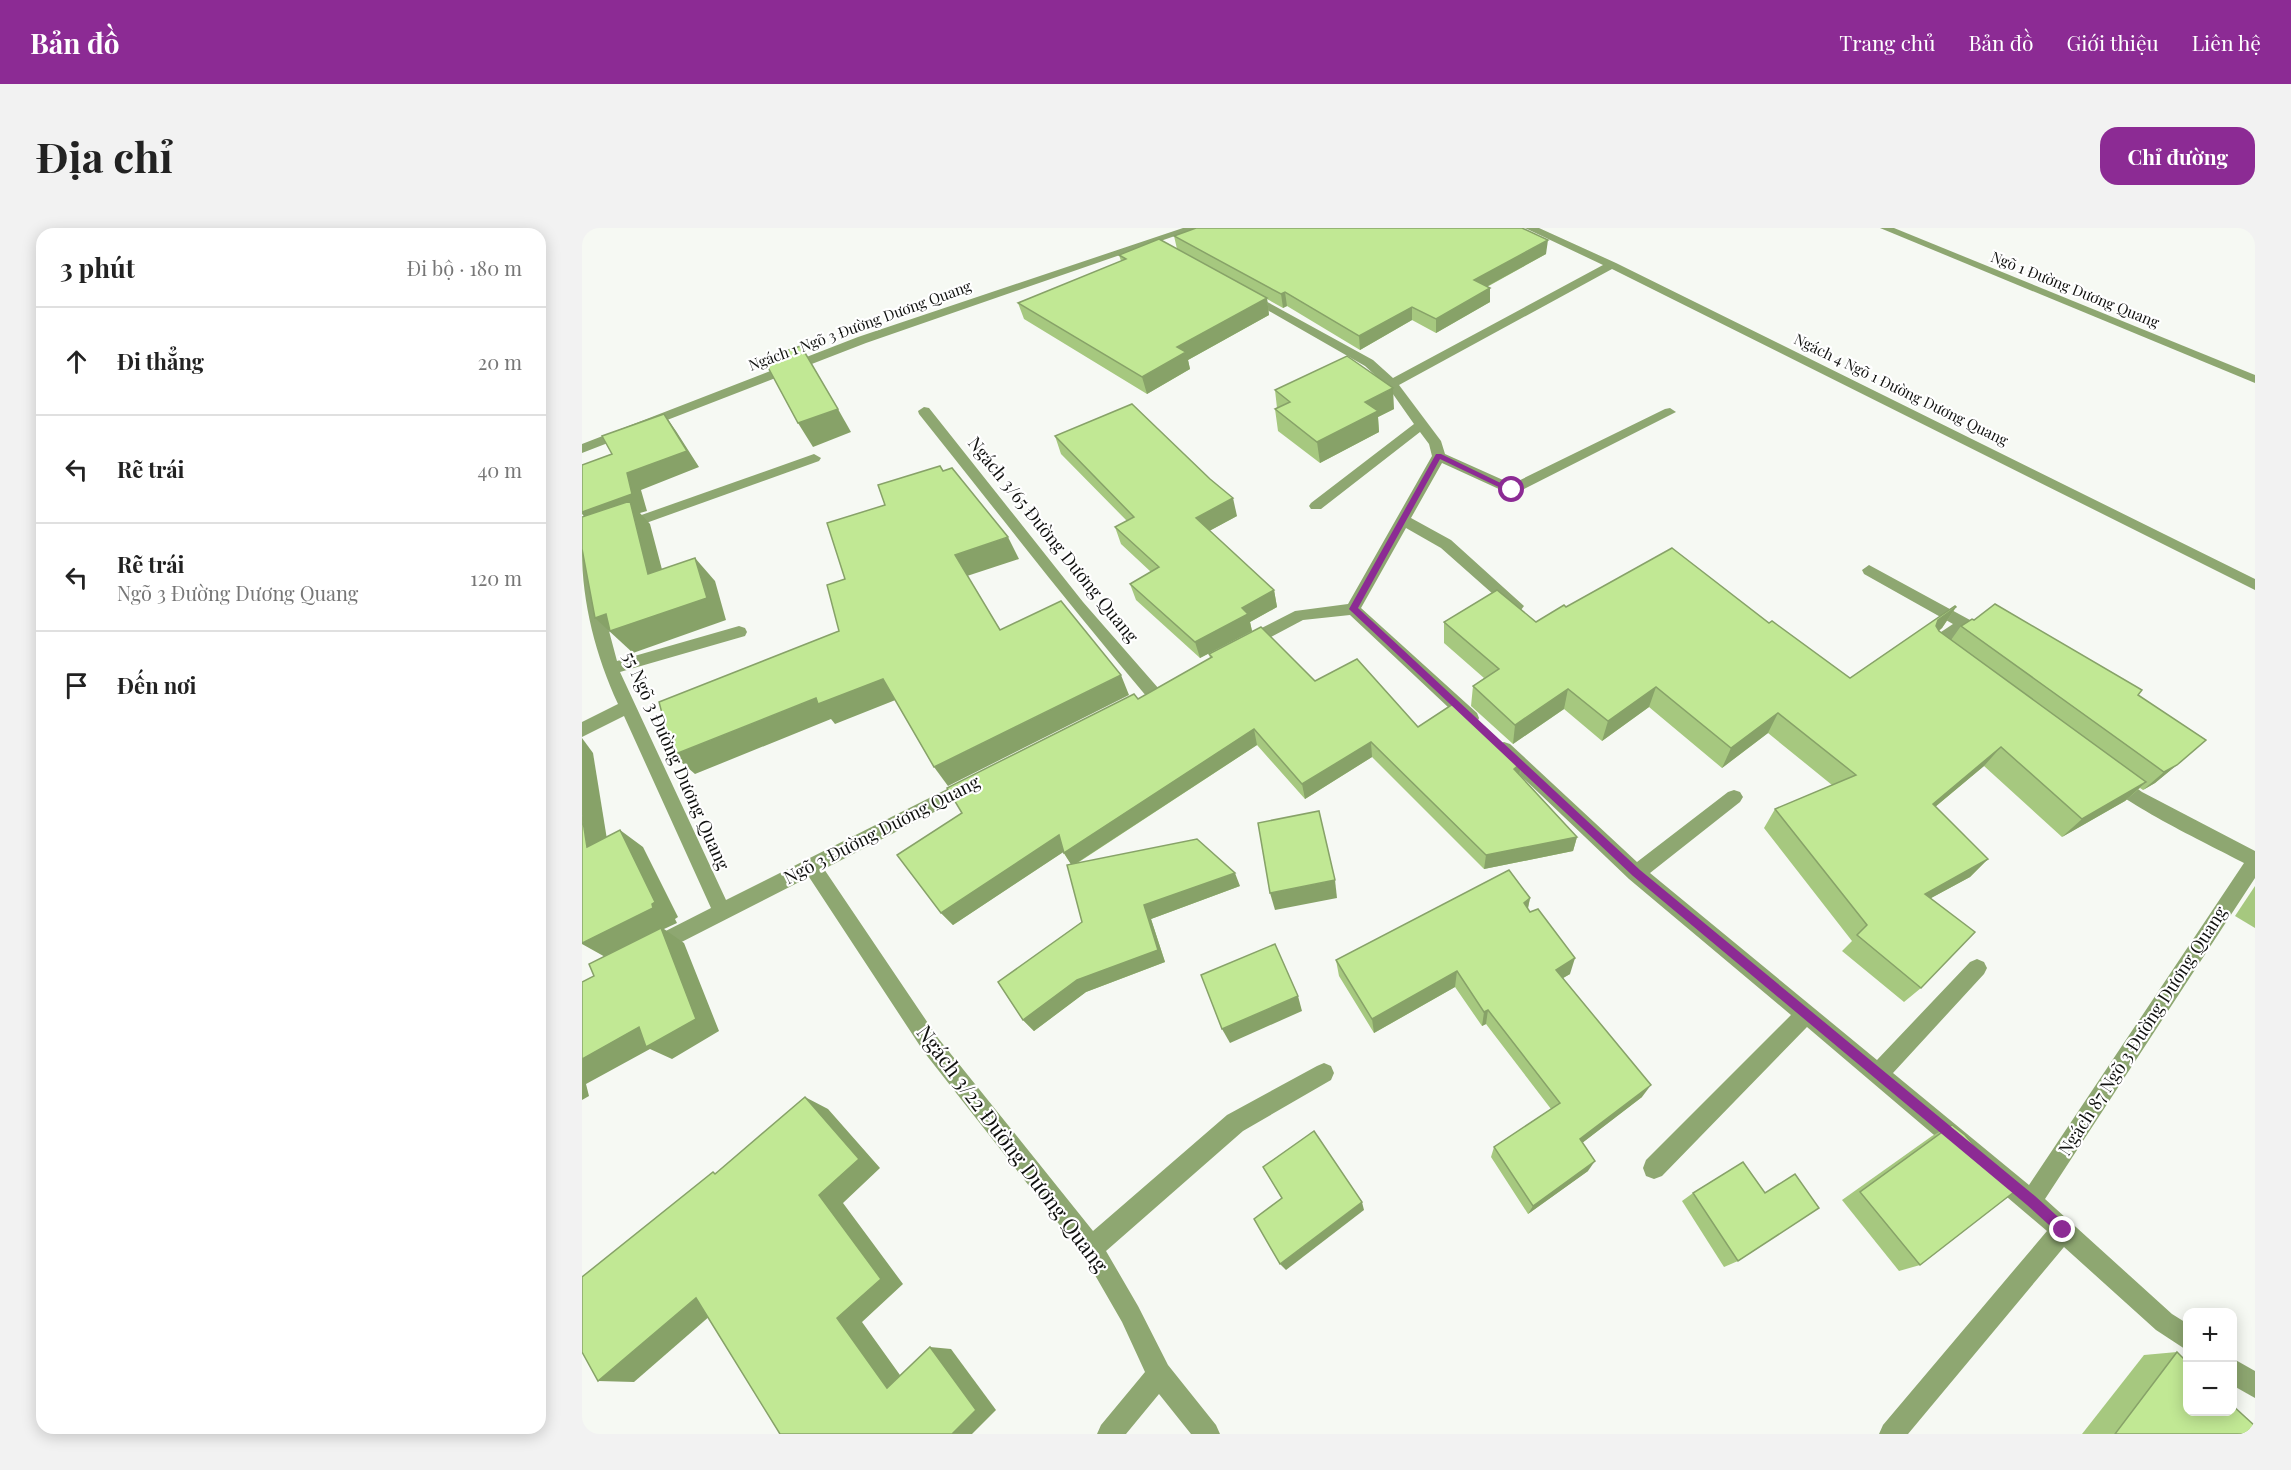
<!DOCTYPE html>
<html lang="vi">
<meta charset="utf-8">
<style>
:root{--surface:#fff;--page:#f2f2f2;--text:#222;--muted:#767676;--line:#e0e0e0;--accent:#8c2b94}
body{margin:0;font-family:"Playfair Display",serif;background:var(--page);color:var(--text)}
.controls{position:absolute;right:18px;bottom:18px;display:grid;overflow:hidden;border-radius:12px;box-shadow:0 3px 15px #0003}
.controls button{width:54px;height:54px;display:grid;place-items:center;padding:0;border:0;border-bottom:2px solid var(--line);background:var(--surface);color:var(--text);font:30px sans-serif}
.stop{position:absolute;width:18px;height:18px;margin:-14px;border:4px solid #8c2b94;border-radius:50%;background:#fff}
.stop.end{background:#8c2b94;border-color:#fff;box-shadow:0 2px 6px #0008}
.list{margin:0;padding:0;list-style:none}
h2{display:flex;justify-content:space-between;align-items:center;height:78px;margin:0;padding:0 24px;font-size:26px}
h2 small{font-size:20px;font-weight:400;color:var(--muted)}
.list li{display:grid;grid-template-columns:39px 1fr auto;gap:18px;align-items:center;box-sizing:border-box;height:108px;padding:0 24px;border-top:2px solid var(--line)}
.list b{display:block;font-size:22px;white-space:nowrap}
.list p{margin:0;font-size:20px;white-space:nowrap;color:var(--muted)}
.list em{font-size:20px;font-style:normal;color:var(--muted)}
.icon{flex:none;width:33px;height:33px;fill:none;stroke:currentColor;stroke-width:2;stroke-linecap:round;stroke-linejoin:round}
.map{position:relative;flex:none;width:1673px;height:1206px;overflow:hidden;border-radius:18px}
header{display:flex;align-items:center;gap:36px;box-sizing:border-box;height:84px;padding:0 30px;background:var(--accent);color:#fff}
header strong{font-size:28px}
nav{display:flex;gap:33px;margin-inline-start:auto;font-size:21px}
.intro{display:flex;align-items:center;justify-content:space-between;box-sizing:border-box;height:144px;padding:0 36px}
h1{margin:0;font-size:42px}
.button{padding:15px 27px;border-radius:18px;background:var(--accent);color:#fff;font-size:21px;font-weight:700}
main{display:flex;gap:36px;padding:0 36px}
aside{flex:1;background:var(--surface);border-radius:18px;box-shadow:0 3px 15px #0003}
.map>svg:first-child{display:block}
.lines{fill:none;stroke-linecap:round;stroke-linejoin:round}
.minor{fill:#8ea771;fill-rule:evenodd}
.wall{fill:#a6c87f}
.shaded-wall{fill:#87a268}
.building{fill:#c1e894;stroke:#87a268;stroke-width:1.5}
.route{fill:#8c2b94}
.labels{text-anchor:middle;stroke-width:4.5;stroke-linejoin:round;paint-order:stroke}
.far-street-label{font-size:15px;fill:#10110f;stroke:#fff}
.street-label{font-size:18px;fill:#10110f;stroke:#fff}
.near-street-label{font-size:21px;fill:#10110f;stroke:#fff}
</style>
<header>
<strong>Bản đồ</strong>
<nav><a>Trang chủ</a><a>Bản đồ</a><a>Giới thiệu</a><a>Liên hệ</a></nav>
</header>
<div class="intro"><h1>Địa chỉ</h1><a class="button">Chỉ đường</a></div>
<main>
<aside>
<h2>3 phút<small>Đi bộ · 180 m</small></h2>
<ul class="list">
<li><svg class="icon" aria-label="ahead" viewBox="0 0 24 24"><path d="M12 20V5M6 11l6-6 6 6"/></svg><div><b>Đi thẳng</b></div><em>20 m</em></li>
<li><svg class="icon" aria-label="left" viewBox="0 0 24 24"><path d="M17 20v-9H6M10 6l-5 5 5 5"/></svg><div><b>Rẽ trái</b></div><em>40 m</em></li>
<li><svg class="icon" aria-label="left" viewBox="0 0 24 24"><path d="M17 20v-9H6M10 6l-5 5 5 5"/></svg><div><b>Rẽ trái</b><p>Ngõ 3 Đường Dương Quang</p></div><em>120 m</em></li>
<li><svg class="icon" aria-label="arrive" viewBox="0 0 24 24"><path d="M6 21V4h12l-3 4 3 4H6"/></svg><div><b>Đến nơi</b></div></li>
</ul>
</aside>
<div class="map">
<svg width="1673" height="1206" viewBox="0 0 1673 1206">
<rect width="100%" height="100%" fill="#f6f9f3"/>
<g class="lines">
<g class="minor">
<path d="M601,0H616L284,115L0,225V216L276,109Z"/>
<path d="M943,0H957L1034,35L1673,351V362L1030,41L817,157L859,213L863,226L930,256L1083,181L1088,180L1094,184L930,267L860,235L829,290L869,312L942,378L939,382H929L859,320L824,300L779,380L895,485L897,490L895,495L889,497L883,495L768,387L721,392L670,419H658L656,415L658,411L713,383L766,376L850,228L847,216L838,204L739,281H729L727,278L729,275L832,196L806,159L783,138L659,67L661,65H669L791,132L811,150L1021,37Z"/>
<path d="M1298,0H1312L1673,147V155Z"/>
<path d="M342,179L347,180L501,374L577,461L579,465L577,469L571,471L565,469C487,377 413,281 337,186L336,183Z"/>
<path d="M232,226L239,230L237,233L0,318V308Z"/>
<path d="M0,323L7,328L35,433L157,398L163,400L165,404L163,408L38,444L144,672L385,551L391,549L397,551L400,556L397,561L242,641L356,810L511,1003L645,887L735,838L742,835L749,838L752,845L749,852L661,903L524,1023L556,1078L586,1137L634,1197L638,1206H609L577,1166L544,1206H515L519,1197L563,1144L540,1094L502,1028L342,824L227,649L78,725L71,728L64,725L61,719L64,713L129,680L42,488L0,509V494L36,476C14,428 0,375 0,323Z"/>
<path d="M1287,337L1388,392L1391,396L1388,400L1360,419L1362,422L1360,426H1348L1342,418L1344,414L1371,396L1282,346L1280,342Z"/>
<path d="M922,514L928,516L1055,634L1146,564L1152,562L1158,564L1161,569L1158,574L1068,645L1295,832L1388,734L1395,731L1402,734L1405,740L1402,746L1311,845L1447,957L1662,635C1636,621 1533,572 1522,552L1525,547L1531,545L1537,547L1560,564L1673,623V650L1463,971L1590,1086L1606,1096V1123L1574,1102L1482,1019L1326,1206H1297L1301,1197L1465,1003L1225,799L1080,948L1072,951L1064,948L1061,940L1064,932L1209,787L1047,651L916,526L914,521L916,516Z"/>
<path d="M1650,1130L1673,1143V1170L1650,1157Z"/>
</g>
</g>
<g class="wall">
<path d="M592,8L964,26L905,59L908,74L854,105L830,92L778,122L705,78L701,80L685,71L687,87L606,132L608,141L565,166L442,91L436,75L539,33L537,27L595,21Z"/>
<path d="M693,162L812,181L796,189L797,204L738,235L696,203L693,181L695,180Z"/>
<path d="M473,208L655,288L627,303L692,362L695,379L668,394L670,403L618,430L554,372L548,356L569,344L539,316L533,299L545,293L479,226Z"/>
<path d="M984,379L1187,395L1268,450L1374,379L1360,400L1357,403L1369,412L1379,398L1556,467L1624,512L1573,555L1561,562L1558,560L1543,573L1480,609L1402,538L1353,579L1406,631L1388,649L1349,670L1339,760L1322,774L1260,723L1270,713L1182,600L1193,581L1250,557L1186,505L1140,540L1067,479L1020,513L982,481L931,516L889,478L891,458L902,450L862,415V394H954Z"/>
<path d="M627,426L733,453L836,499L939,535L938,547L995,609L991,623L902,641L790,529L723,571L675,517L497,634L658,658L569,691L583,734L504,764L452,803L441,792L500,694L489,636L481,624L371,697L359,685L380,585L556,471L628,430Z"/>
<path d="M1673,658V700L1653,688Z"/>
<path d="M948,670L946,681L988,746L981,750L1060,869L1000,915L1006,943L946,986L909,929L912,919L969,881L904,796L900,798L873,759L792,805L757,748L754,732Z"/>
<path d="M1370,897L1338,1037L1317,1043L1260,972L1350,908Z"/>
<path d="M1111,965H1183L1156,1033L1142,1039L1100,973Z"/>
<path d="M1595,1124L1673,1206H1500L1562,1127Z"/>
</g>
<g class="shaded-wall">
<path d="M966,12L964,26L891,66L892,52Z"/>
<path d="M908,60V74L854,105V91Z"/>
<path d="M703,64L705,78L701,80L699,66Z"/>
<path d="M685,70L687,87L606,132L608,141L565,166L560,149L595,119Z"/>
<path d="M830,79V92L778,122L777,108Z"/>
<path d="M811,160L812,181L796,189L797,204L738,235L735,214L783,174Z"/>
<path d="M256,181L269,204L231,219L216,195Z"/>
<path d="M82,186L94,203L117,239L59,262L65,283L58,285L68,296L87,368L66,346L14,301L0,286V284L45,245Z"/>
<path d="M651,270L655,288L618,308L614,290Z"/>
<path d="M426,309L437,331L385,348L373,327Z"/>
<path d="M113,330L133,353L144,392L51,425L13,390Z"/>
<path d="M692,362L695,379L668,394L670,403L618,430L613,414L660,380Z"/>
<path d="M1374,379L1360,400L1342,413L1356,392Z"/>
<path d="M539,447L547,467L366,558L352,539Z"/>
<path d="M301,451L316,471L253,496L249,491L113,546L91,527L234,470Z"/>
<path d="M1074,459L1067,479L1020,513L1026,493Z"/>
<path d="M986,461L982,481L931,516L933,497Z"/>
<path d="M1196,485L1186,505L1140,540L1149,520Z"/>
<path d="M672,501L675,517L490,638L482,625Z"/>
<path d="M0,510L11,525L29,636L5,619L0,587Z"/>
<path d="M789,514L790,529L723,571L720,556Z"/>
<path d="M1419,519L1402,538L1335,594L1351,576Z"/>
<path d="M939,535L937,550L932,541Z"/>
<path d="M1595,537L1573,555L1561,562L1582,544Z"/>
<path d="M1564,554L1543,573L1480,609L1500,591Z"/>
<path d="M38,602L61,619L96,689L93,691L95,695L82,701L102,715L137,803L90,831L68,821L4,856L7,868L0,872V831L25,730L0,716V715L70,676Z"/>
<path d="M477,607L486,621L371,697L359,685Z"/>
<path d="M995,609L991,623L902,641L904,627Z"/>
<path d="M1406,631L1388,649L1327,682L1343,666Z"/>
<path d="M653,645L658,658L569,691L583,734L504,764L452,803L441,792L562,677Z"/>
<path d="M753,652L755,670L693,682L688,665Z"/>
<path d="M948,670L944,688L942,675Z"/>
<path d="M993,730L988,746L969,757L974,742Z"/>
<path d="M875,743L873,759L792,805L790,791Z"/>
<path d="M716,768L720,783L648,815L640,801Z"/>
<path d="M906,782L904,796L900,798L902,784Z"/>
<path d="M1069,857L1060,869L991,922L998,911Z"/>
<path d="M223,869L246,881L298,940L261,975L321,1056L280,1094L328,1161L305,1160L255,1090Z"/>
<path d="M1013,933L1006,943L946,986L951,978Z"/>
<path d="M780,974L782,982L704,1042L698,1036Z"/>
<path d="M114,1070L144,1074L52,1154L16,1153Z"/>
<path d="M348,1119L369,1121L414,1182L390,1206H370Z"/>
</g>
<g class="building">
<path d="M614,0H940L966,12L892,52L908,60L854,91L830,79L777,108L703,64L699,66L592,8Z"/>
<path d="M577,11L685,70L595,119L604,124L560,149L436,75L544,31L537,27Z"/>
<path d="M219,118L256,181L216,195L181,130Z"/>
<path d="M765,128L811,160L783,174L796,183L735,214L693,181L708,174L693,162Z"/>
<path d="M550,176L628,251L651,270L614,290L692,362L660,380L666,386L613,414L548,356L577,339L533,299L552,289L473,208Z"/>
<path d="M82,186L105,223L45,245L50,266L0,284V237L30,226L20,208Z"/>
<path d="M358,238L361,243L370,240L426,309L373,327L418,402L479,373L539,447L352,539L301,451L236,476L234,470L91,527L77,474L257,403L245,357L263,351L245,295L303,277L296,257Z"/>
<path d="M48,273L66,346L113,330L125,370L28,403L24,386L13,390L0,321V289Z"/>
<path d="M1090,320L1187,395L1190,393L1268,450L1373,378L1374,379L1356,392L1354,398L1357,403L1564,554L1500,591L1419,519L1351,576L1406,631L1343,666L1393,704L1339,760L1275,707L1285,697L1193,581L1274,547L1196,485L1149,520L1074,459L1026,493L986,461L933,497L891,458L917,441L862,394L915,362L954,394L982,377L984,379Z"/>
<path d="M1413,376L1560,462L1556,467L1624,512L1595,537L1582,544L1379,398L1390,391L1392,392Z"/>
<path d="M679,399L733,453L775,431L836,499L874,474L939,535L932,541L995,609L904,627L789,514L720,556L672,501L482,625L477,607L359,685L315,627L380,585L365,560L552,466L556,471L630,429L627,426Z"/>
<path d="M737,583L753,652L688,665L676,595Z"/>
<path d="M0,587L5,619L38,602L73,674L70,676L71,680L0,715Z"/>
<path d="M615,611L653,645L562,677L576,722L495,752L441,792L416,754L500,694L485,637Z"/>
<path d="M927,642L948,670L942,675L948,684L956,681L993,730L974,742L1069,857L998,911L1013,933L951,978L912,919L978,875L906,782L902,784L875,743L790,791L754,732Z"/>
<path d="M79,700L114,791L64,819L57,799L0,831V754L12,748L7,736Z"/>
<path d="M693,716L716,768L640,801L619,747Z"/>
<path d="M223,869L277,931L237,967L299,1051L255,1090L305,1160L348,1119L394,1182L370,1206H198L114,1070L16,1153L0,1124V1049L131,944L133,946Z"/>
<path d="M1370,897L1383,907L1432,964L1338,1037L1278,964Z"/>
<path d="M732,903L780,974L698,1036L672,991L700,970L681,939Z"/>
<path d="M1161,934L1183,965L1213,946L1237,980L1156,1033L1111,965Z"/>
<path d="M1595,1124L1605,1134V1184H1650V1177L1673,1198V1206H1533Z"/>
</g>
<path class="route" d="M854,226H859L933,262L927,264L858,231L776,380L1058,642L1453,968L1485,997L1487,1002L1485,1006L1481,1008L1477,1006L1445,977L1051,648L769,383L767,381Z"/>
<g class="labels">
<g class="far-street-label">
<text transform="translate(1493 62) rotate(22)" y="5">Ngõ 1 Đường Dương Quang</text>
<text transform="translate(278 98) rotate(-20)" y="5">Ngách 1 Ngõ 3 Đường Dương Quang</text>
<text transform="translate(1319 162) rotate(26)" y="5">Ngách 4 Ngõ 1 Đường Dương Quang</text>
</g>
<g class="street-label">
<text transform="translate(471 312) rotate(51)" y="6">Ngách 3/65 Đường Dương Quang</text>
<text transform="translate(94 533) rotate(66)" y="6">55 Ngõ 3 Đường Dương Quang</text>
<text transform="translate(300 602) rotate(-27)" y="6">Ngõ 3 Đường Dương Quang</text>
<text transform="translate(1561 803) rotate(-57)" y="6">Ngách 87 Ngõ 3 Đường Dương Quang</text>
</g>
<g class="near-street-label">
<text transform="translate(430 921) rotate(53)" y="7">Ngách 3/22 Đường Dương Quang</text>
</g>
</g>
</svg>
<div class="controls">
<button>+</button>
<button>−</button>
</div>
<div class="stop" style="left:930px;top:262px"></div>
<div class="stop end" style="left:1481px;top:1002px"></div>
</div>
</main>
